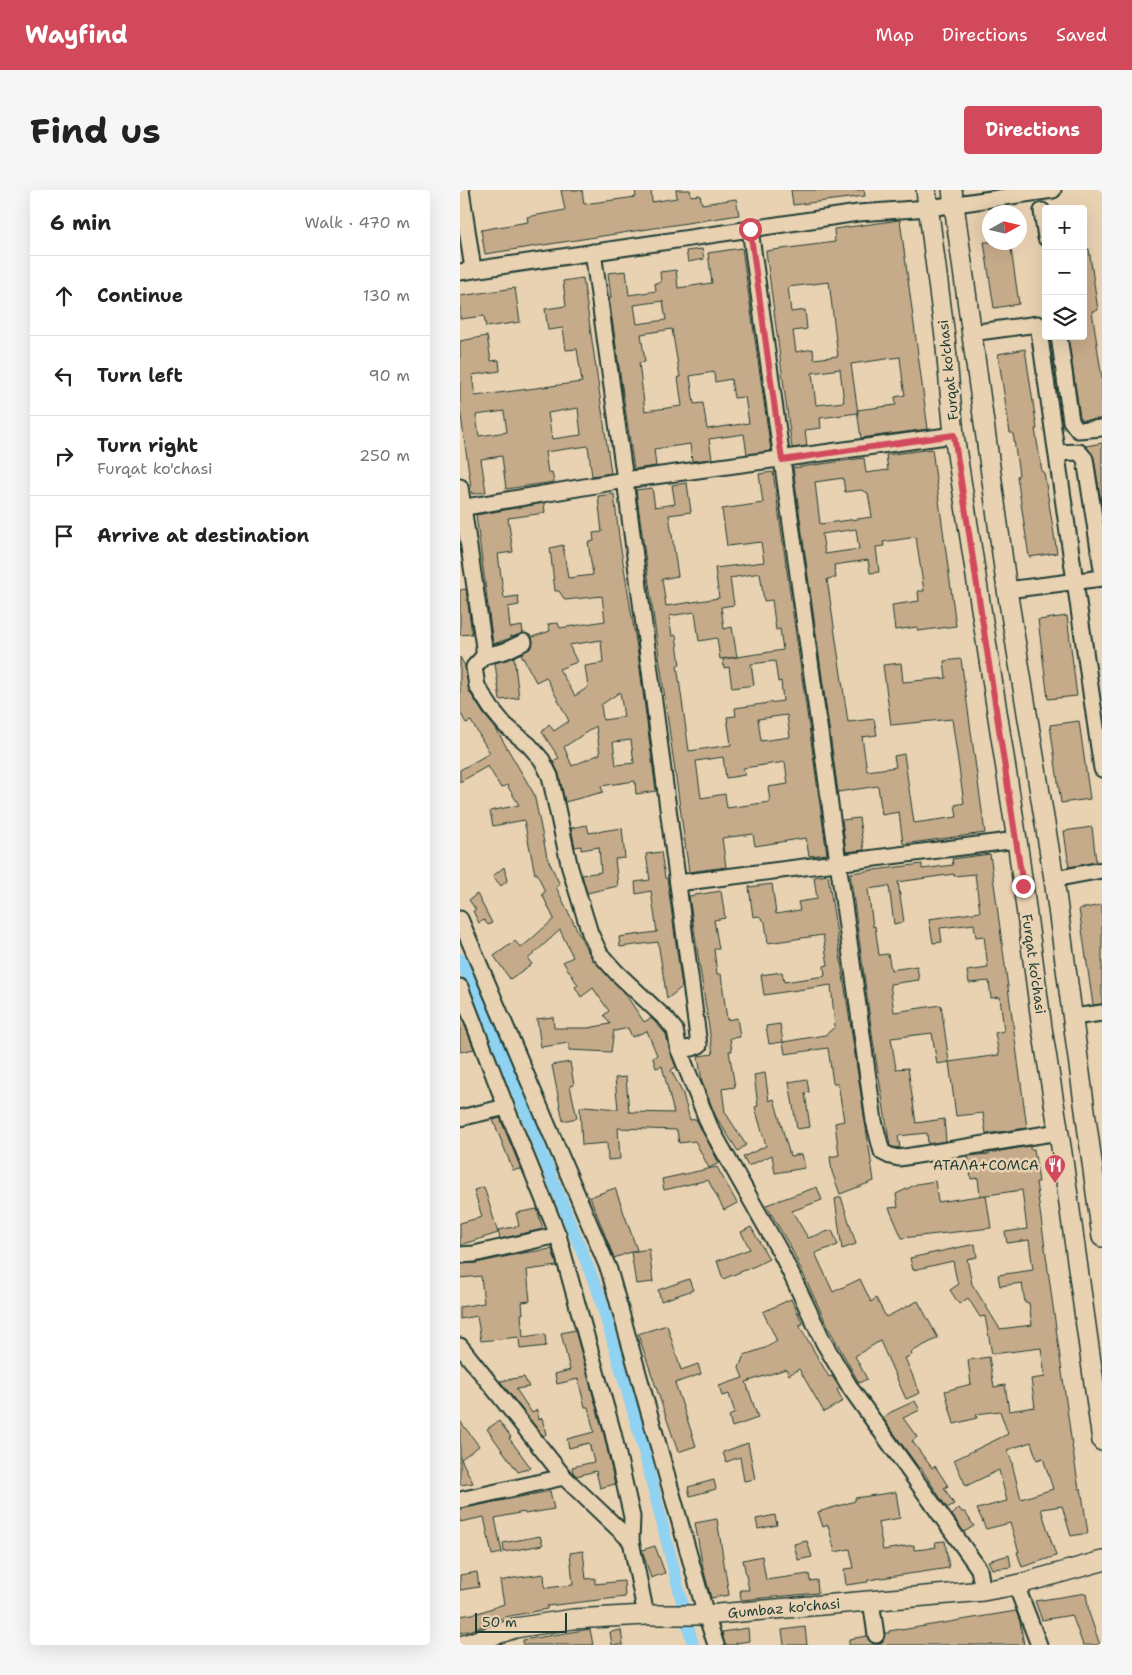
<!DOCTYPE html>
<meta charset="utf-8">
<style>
:root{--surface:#fff;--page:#f6f6f6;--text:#222;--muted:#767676;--line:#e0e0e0;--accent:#d1495b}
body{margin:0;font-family:"Shantell Sans",sans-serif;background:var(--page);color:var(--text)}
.controls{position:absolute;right:15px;top:15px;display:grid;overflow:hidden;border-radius:5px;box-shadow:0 5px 20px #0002}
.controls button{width:45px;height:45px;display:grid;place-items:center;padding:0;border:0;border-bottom:1px solid var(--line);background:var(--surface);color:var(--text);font:25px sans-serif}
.compass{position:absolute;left:522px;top:15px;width:45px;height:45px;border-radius:50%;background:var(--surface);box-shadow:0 5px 20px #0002;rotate:82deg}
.scale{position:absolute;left:15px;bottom:12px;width:92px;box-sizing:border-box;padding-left:5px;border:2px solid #1f3d34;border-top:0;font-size:14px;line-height:18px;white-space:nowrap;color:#1f3d34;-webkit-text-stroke:4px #e9d2b2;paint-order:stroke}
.stop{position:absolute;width:15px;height:15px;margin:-11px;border:4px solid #d1495b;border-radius:50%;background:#fff}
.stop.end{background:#d1495b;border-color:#fff;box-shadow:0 1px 5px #0008}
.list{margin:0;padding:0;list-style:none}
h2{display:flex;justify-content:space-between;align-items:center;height:65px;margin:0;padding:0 20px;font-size:21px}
h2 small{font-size:16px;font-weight:400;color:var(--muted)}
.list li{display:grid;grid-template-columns:32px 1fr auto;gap:15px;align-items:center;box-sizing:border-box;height:80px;padding:0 20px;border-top:1px solid var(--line)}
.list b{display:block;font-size:19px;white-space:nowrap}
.list p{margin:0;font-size:16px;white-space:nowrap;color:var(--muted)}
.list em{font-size:16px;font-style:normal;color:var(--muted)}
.icon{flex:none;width:28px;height:28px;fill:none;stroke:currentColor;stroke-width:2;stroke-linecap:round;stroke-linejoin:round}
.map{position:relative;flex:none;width:642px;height:1455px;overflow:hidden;border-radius:5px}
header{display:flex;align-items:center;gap:30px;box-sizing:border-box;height:70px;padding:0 25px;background:var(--accent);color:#fff}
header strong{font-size:24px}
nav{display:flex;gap:28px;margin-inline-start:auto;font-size:18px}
.intro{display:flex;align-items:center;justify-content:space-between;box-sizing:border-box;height:120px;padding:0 30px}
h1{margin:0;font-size:35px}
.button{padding:12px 22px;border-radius:5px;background:var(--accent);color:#fff;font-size:18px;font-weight:700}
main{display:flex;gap:30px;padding:0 30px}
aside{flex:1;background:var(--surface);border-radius:5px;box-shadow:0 5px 20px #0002}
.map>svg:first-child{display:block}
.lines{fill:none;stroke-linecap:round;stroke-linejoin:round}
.canal{stroke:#90d2f2;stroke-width:12}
.building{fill:#c6ab8a;stroke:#1f3d34;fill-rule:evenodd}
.minor-casing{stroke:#1f3d34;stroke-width:19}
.major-casing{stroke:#1f3d34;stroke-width:22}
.minor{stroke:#e9d2b2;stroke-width:15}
.major{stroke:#e9d2b2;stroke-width:19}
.route{stroke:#d1495b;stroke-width:6}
.labels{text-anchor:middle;stroke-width:5;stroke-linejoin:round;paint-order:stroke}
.street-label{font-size:14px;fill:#1f3d34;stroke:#e9d2b2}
.poi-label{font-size:14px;fill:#1f3d34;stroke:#e9d2b2;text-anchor:end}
</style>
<header>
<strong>Wayfind</strong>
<nav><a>Map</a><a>Directions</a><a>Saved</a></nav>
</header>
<div class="intro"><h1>Find us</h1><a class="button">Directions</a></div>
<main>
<aside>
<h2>6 min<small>Walk · 470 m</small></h2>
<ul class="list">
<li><svg class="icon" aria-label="ahead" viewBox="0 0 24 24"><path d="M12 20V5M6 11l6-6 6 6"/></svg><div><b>Continue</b></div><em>130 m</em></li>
<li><svg class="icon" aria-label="left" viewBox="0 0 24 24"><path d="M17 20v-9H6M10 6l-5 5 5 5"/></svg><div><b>Turn left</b></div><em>90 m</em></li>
<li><svg class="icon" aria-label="right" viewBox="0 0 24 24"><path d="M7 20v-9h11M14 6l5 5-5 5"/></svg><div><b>Turn right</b><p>Furqat ko'chasi</p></div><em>250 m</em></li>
<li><svg class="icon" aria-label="arrive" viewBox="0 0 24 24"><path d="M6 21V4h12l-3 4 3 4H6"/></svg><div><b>Arrive at destination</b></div></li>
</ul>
</aside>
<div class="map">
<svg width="642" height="1455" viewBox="0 0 642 1455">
<rect width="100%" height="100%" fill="#e9d2b2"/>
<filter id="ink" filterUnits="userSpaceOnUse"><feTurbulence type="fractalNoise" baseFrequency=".02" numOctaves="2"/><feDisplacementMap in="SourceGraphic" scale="10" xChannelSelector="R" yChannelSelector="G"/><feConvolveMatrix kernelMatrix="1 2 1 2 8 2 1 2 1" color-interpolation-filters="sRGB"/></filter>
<g filter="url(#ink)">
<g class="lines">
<path class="canal" d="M0,769L31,837L139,1104L179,1242L233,1455"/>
</g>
<g class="building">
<path d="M101,0H122L124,14L176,7L175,0H191L192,12L217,8L216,0H230L231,6L240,5L242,14L276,9L279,25L25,64L21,40L68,32L67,27L105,20Z"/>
<path d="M331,0H404L405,6L333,15Z"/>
<path d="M440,30L468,239L401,248L397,220L436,215L435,207L445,205L443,193L440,167L391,174L398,223L360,228L361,238L345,240L347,256L332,258L306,61L375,52L374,39ZM369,92L378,166L354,169L353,159L336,162L333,141L347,139L345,120L331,122L328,97ZM380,179L384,212L356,215L352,183Z"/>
<path d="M524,52H550L559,114L534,118Z"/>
<path d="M282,58L311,261L287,264L284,244L249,249L252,269L232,271L230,254L194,259L196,276L174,279L149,108H151L148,83L166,81L169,105L196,101L195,93L201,92L200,82L216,80L218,98L252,93L248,63ZM203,111L206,130L177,134L174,115ZM212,139L220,187H218L222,216L185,221L179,173L185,172L181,144ZM254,182L255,192L271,189L274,208L285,207L289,233L247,239L243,213L234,214L230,186Z"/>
<path d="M242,59L244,69L228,72L226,61Z"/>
<path d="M623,59H629L638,120L632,121L642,189V229L622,230L620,227L608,146H623Z"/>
<path d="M123,88L151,283L132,286L128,256L85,262L88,283L92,282L94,292L46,299L42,266L21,269L26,302L12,304L0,219V151L27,146L31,171L39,170L40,181L12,185L15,206L122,192L117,159L106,160L103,138L88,140L85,119L106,116L103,91ZM118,218L121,245L92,249L88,223ZM44,221L47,242L19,246L16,225Z"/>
<path d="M55,98L60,132L26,137L24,126L0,129V106Z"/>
<path d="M565,159L577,239H575L582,282H584L597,363L569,367L557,286L559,285L553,243H550L538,164Z"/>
<path d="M642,253V318L634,268L626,256Z"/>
<path d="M472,259L496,436L458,441L457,437L435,440L432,415L459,411L458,401H464L456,347L423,352L424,356L416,357L419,382L410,383L408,370L374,375L376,388L367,389L388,532L414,529L417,545L402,547L407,581L436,577L434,566L444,564L454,633L497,627L495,615L504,613L492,529L431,535L423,475L441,473L443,492L486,488L484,471L501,469L525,643L443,654L439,622L422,625L418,596L378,602L333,278L404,268L406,283L428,280L426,265ZM383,288L385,302L401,300L408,303L412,327L360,334L355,292ZM396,339L399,359L365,364L362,344Z"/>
<path d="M313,282L367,664L349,666L346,648L295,656L293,644L262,648L266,677L229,682L176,300L192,298L195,317L215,314L212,295L227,293L231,322L209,325L218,386L202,389L206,416L259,408L255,378L304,372L301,352L267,356L262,319L303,313L299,284ZM300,383L304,411L312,410L316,440L320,439L323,460L277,467L272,437L264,439L261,417L274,415L270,388ZM235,422L239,451L257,448L260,469L277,467L263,469L264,478L269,477L272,498L294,495L291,474L315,471L318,492L321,491L323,511L275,518L276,526L267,527L271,555L229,561L217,475H220L216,445L212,446L209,426ZM327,525L330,547L301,551L298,529ZM263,567L266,588L285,585L283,578L325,572L328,594L308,597L310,612L267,618L265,604L241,608L236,571Z"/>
<path d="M154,304L159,347L178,464L196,601L176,604L175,591L141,596L143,602L105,612L99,584L93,571L99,568L82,542L89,534L94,541L109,531L86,487L76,492L61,464L72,457L73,452L72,447L90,441L88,434L98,433L100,438L145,431L142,406L105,410L99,401H95L90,358L103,355L108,388L133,385L128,352L134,351L133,343L142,342L138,306ZM141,450L143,473L125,476L128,497L115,506L99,479L117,472L109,455ZM160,502L164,527L143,530L141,515ZM136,536L140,564L112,576L104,557ZM171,550L174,573L156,575L153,552Z"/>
<path d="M84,313L85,323L48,328L53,362L38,364L44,408L58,406L59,415L48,417L50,438L62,436L63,443L52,447L51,445V448L33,454L16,325Z"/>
<path d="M6,399L12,444L0,445V400Z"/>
<path d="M607,426L617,506L588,509L578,430Z"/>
<path d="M0,467L5,476L9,501L23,523L36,539L74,604L87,667L100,695L96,697L127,760L133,770L164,802L184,832L191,828L206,844L210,862L216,877L211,880L223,904L230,930L236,929L259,973L249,978L235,951L219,953L217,940L158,938L160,969L148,970L147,953L122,955L120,918L125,916L158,919L155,888L166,887L169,922L214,923L202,876L196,878L193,868L197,865L187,841L172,847L168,838L155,841L154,840L151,862L109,860V853L81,857L77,829L93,827L94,838H128L150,834L144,825L149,821L133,798L121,807L115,797L118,795L103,772L113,767L100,740L68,769L72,774L50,789L34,766L55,751L61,758L94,729L82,704L85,702L77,683L75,684L64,630L33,636L30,621L59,615L47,595L41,598L28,576L0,592V580L30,563L11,531L6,533L0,522Z"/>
<path d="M54,467L59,508L40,510L35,473Z"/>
<path d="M619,531L630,609L601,613L590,535Z"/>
<path d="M399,628L404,660L386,662L382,630Z"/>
<path d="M127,635L129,643L162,638L165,668L155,669L158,696L127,703L122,685L141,682L139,657L121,660V656L115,657L111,638Z"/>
<path d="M632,637L636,672L609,677L604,641Z"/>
<path d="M201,662L205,688H207L222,797L207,809L198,752L160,757L159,747L197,742L191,701L176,704L175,692L190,690L186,664Z"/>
<path d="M530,664L567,938L526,944L523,923L496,926L489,872L477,874L472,843L431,848L436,879L448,878L456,933L484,929L486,951L468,954L467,943L438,946L440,958L433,957L430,956L413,851L390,683L462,674V679L493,675L492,669ZM494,684V686L515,684L520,722L469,729L473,753L482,752L480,738L514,734L516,747L524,746L528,778L507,781L509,793L529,791L531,808L540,807L544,841L535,843L539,865L489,872L481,815L434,822L430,794L459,790L457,776L431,780L428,764L419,765L415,736L413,737L408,699L429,696L434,734L444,732L438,692Z"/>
<path d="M44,677L47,691L41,696L33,686Z"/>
<path d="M368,685L414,991L380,1004L372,982L370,967L379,965L375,933L384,931L378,893H373L368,858L325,864L323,852L365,845L375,837L371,795L304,805L301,785L322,782L324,792L365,786L364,776L368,775L363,745L308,753L305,732L299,726L293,727L289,697L312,694L316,724L340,720L338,712L357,709L354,687Z"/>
<path d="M261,701L265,728L254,730L259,759H254L257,784H261L267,830L277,828L280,847L270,848L272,861H269L275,897L262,899L265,922L286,955L278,961L256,927L242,892L238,866L253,864L229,706Z"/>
<path d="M17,704L32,733L28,735L24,730L19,733L13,721L16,720L9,710Z"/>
<path d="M642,715V814L633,815L619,719Z"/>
<path d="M0,823L14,859L0,862Z"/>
<path d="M320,834L323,852L309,854L306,836Z"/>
<path d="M110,872L114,895L110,896L117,928L103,931L92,875Z"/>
<path d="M305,883L309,911L314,909L330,966L342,964L345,978L315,983L312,965L288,976L283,967L306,956L295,917L298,916L294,885Z"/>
<path d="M347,889L349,902L345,903L350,937L337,939L329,892Z"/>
<path d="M40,928L61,979L53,980L33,930Z"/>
<path d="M570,956V959H574L579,992H576L612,1255L619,1299L621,1298L628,1343L611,1346L602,1316L581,1319L596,1366L562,1377L557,1362H559L550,1333L526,1339L517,1319L547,1311L539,1280L506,1296L494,1270L548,1244L540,1221L516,1224L517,1228L494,1234L485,1201L511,1194L508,1170L529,1167L534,1197L545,1195L549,1221L575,1217L571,1189L585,1187L581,1158L532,1164L525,1126L520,1127L508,1108L499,1114L490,1100L499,1094L497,1091L493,1071L453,1080L450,1068L515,1054L517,1067L507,1069L512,1094L540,1139L572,1135L569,1113H565L562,1093L540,1096L538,1085L573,1080L569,1050L547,1053L545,1042L567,1039L562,1000L520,1006L518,988L511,989L508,966L529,964V963ZM571,1252L577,1270L583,1268L593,1299L561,1309L552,1274H553L547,1260Z"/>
<path d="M257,977L277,1013L264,1020L248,990L204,1000L202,989Z"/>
<path d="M475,991L478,1012L526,1005L531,1038L442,1048L429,1018L438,1017L436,1004L457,994Z"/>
<path d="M24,997L38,1043L0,1055V1033L22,1027L14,1000Z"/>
<path d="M357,997L362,1010L332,1021L348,1048L372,1040L378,1055L355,1063L373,1102L400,1089L411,1112L416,1108L426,1127L458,1111L478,1148L451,1162L452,1165L445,1168L460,1203L446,1209L420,1151L395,1166L407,1189L399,1193L368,1137L331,1058L306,1015Z"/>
<path d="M155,998L177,1060L154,1068L130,1007Z"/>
<path d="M381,1007L396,1054L382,1059L375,1009Z"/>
<path d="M77,1019L83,1039L40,1049L38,1040L59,1036L56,1023Z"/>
<path d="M291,1037L309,1069L295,1076L263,1089L257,1071L290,1059L281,1042Z"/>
<path d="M92,1059L97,1076L67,1080L70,1111L62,1112L63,1124H61L63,1147L85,1144L86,1156L60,1159L59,1147L21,1151L17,1126L0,1129V1117L24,1113L21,1086L0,1088V1074L16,1073L63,1063Z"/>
<path d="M189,1059L193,1092L176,1094L171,1062Z"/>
<path d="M229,1089L233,1100L201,1111L198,1100Z"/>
<path d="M331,1109L343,1134L339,1135L369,1187L372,1186L380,1198L377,1200L383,1211L364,1222L339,1179L329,1185L326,1179L286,1192L298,1228L272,1237L269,1226L275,1223L269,1204L262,1206L259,1196L283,1188L279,1178L284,1165L305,1158L317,1151L303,1122Z"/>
<path d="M207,1135L221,1180L238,1174L241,1184L215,1193L236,1256L218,1262L178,1144Z"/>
<path d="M115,1140L144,1245L155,1294L140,1298L136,1281L116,1286L113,1282L112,1277L134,1272L129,1253L109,1258L107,1249L134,1242L128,1217H125L118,1189L97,1194L95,1184L110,1180L101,1143Z"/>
<path d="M64,1187L69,1197L56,1199L72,1223L77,1220L78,1230L82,1228L86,1244L83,1246L40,1191Z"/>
<path d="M455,1211L460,1220L443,1228L457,1247L452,1251L472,1278L475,1276L488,1296L484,1298L494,1314L487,1318L460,1277L459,1278L423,1228L431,1222Z"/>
<path d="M0,1231L19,1256L1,1269L13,1293L0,1295Z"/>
<path d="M39,1231L51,1247L49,1248L71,1278L58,1282L27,1239Z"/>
<path d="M288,1253L295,1289L284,1291L280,1267L266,1272L263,1262Z"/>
<path d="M254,1290L256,1299L230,1306L228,1297Z"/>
<path d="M90,1301L94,1319L65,1324L64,1322L35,1328L42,1363L32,1365L24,1327L0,1332V1319Z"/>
<path d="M436,1302L440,1328L418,1332L423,1360L454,1355V1360L465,1359L476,1357L475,1352L485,1351L489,1378L408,1390V1392L386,1395L384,1379L394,1378L390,1359L375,1362L368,1335L363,1337L358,1322L395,1311V1308Z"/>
<path d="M499,1318L502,1322H505L514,1336L504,1342L492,1325Z"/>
<path d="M315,1325L317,1335L298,1339L296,1329Z"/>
<path d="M257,1329L269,1405L251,1408L243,1378L235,1333Z"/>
<path d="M80,1346L83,1355L44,1362L43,1353Z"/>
<path d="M347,1351L352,1367L338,1370L334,1354Z"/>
<path d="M195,1356L205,1383L191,1388L182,1360Z"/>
<path d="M123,1361L126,1389L135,1388V1394L164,1391L165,1407L87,1416V1419L45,1427L12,1440L0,1443V1426L18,1423L44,1414L40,1391L54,1388L84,1384L85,1398L113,1395L110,1363Z"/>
<path d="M549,1365L551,1377L532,1379L528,1371Z"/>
<path d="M302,1366L306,1390L349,1384L350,1391L357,1390L358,1403L281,1410L280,1400H289L283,1370Z"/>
<path d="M17,1382L19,1397L0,1400V1385Z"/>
<path d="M626,1403L629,1423L640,1455H623L612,1425L582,1430L575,1411Z"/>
<path d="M556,1421L560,1432L564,1455H389V1449L407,1446L412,1453L418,1454L422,1452L425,1443H429V1441L441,1439V1440Z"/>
<path d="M345,1437L347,1455H324L322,1440Z"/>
<path d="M288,1438L289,1451L276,1453L277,1455H265L262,1442Z"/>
<path d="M130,1439L133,1455H63V1450Z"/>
<path d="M161,1440L163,1455H152L150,1442Z"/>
</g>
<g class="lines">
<g class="minor-casing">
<g id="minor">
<path d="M1,0L13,79"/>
<path d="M582,21L586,48"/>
<path d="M290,39L414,931L422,962L430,966L439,968L599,942"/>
<path d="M133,62L165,290L239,855L232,858L219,860"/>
<path d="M0,82L398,23L469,18L593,0"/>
<path d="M511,143L578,134L642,579"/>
<path d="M599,146L611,231L618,240L642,238"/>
<path d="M597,263L619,262L625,269L642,379"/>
<path d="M0,297L24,457V466L14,477L17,496L31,518L45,535L69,555L82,570L90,586L110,678L130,743L140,764L156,782L207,830L215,840L219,860L250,937L323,1067L364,1153L391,1199L519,1379L523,1401"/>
<path d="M0,318L165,290L494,245"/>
<path d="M547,400L642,388"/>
<path d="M24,466L45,461L64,452"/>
<path d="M594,689L642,680"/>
<path d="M218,693L557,650"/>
<path d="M0,729L149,1080L246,1425L256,1455"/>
<path d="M0,797L46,917L98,1045L153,1243L172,1327L171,1351L186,1425"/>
<path d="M613,827L642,823"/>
<path d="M0,928L46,917"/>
<path d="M0,1065L14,1064L98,1045"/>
<path d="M0,1156L104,1287L171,1351"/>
<path d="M0,1310L104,1287"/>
<path d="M556,1395L579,1455"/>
<path d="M411,1411L416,1445"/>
</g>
</g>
<g class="major-casing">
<g id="major">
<path d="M466,0L485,147L494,245L557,650L582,838L602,963L642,1251"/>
<path d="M492,0L547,400L594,689L642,1047"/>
<path d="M4,1455L55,1438L113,1429L186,1425H246L523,1401L556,1395L642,1371"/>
</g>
</g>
<use href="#minor" class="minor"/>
<use href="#major" class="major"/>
</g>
</g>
<g class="lines" filter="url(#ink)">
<path class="route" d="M290,39L322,270L494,245L563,696"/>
</g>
<defs>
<g id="restaurant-pin" transform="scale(1.125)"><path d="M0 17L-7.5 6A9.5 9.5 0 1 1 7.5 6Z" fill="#d1495b" stroke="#e9d2b2"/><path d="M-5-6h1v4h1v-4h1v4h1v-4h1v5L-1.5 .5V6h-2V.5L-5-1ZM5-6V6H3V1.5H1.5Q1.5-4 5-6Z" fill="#fff"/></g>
</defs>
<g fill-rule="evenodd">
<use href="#restaurant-pin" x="595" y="975"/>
</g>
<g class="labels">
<g class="street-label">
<text transform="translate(488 180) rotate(-96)" y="5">Furqat ko'chasi</text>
<text transform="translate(574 774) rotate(82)" y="5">Furqat ko'chasi</text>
<text transform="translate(324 1418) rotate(-5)" y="5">Gumbaz ko'chasi</text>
</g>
<g class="poi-label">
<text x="579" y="980">АТАЛА+СОМСА</text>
</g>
</g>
</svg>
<div class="controls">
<button>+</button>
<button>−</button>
<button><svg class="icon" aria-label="layers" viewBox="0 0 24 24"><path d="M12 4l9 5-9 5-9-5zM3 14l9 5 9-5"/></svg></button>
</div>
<svg class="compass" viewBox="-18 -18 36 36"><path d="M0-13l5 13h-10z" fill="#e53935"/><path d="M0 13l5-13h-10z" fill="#767676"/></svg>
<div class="scale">50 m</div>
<div class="stop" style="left:290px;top:39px"></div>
<div class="stop end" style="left:563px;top:696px"></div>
</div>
</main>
